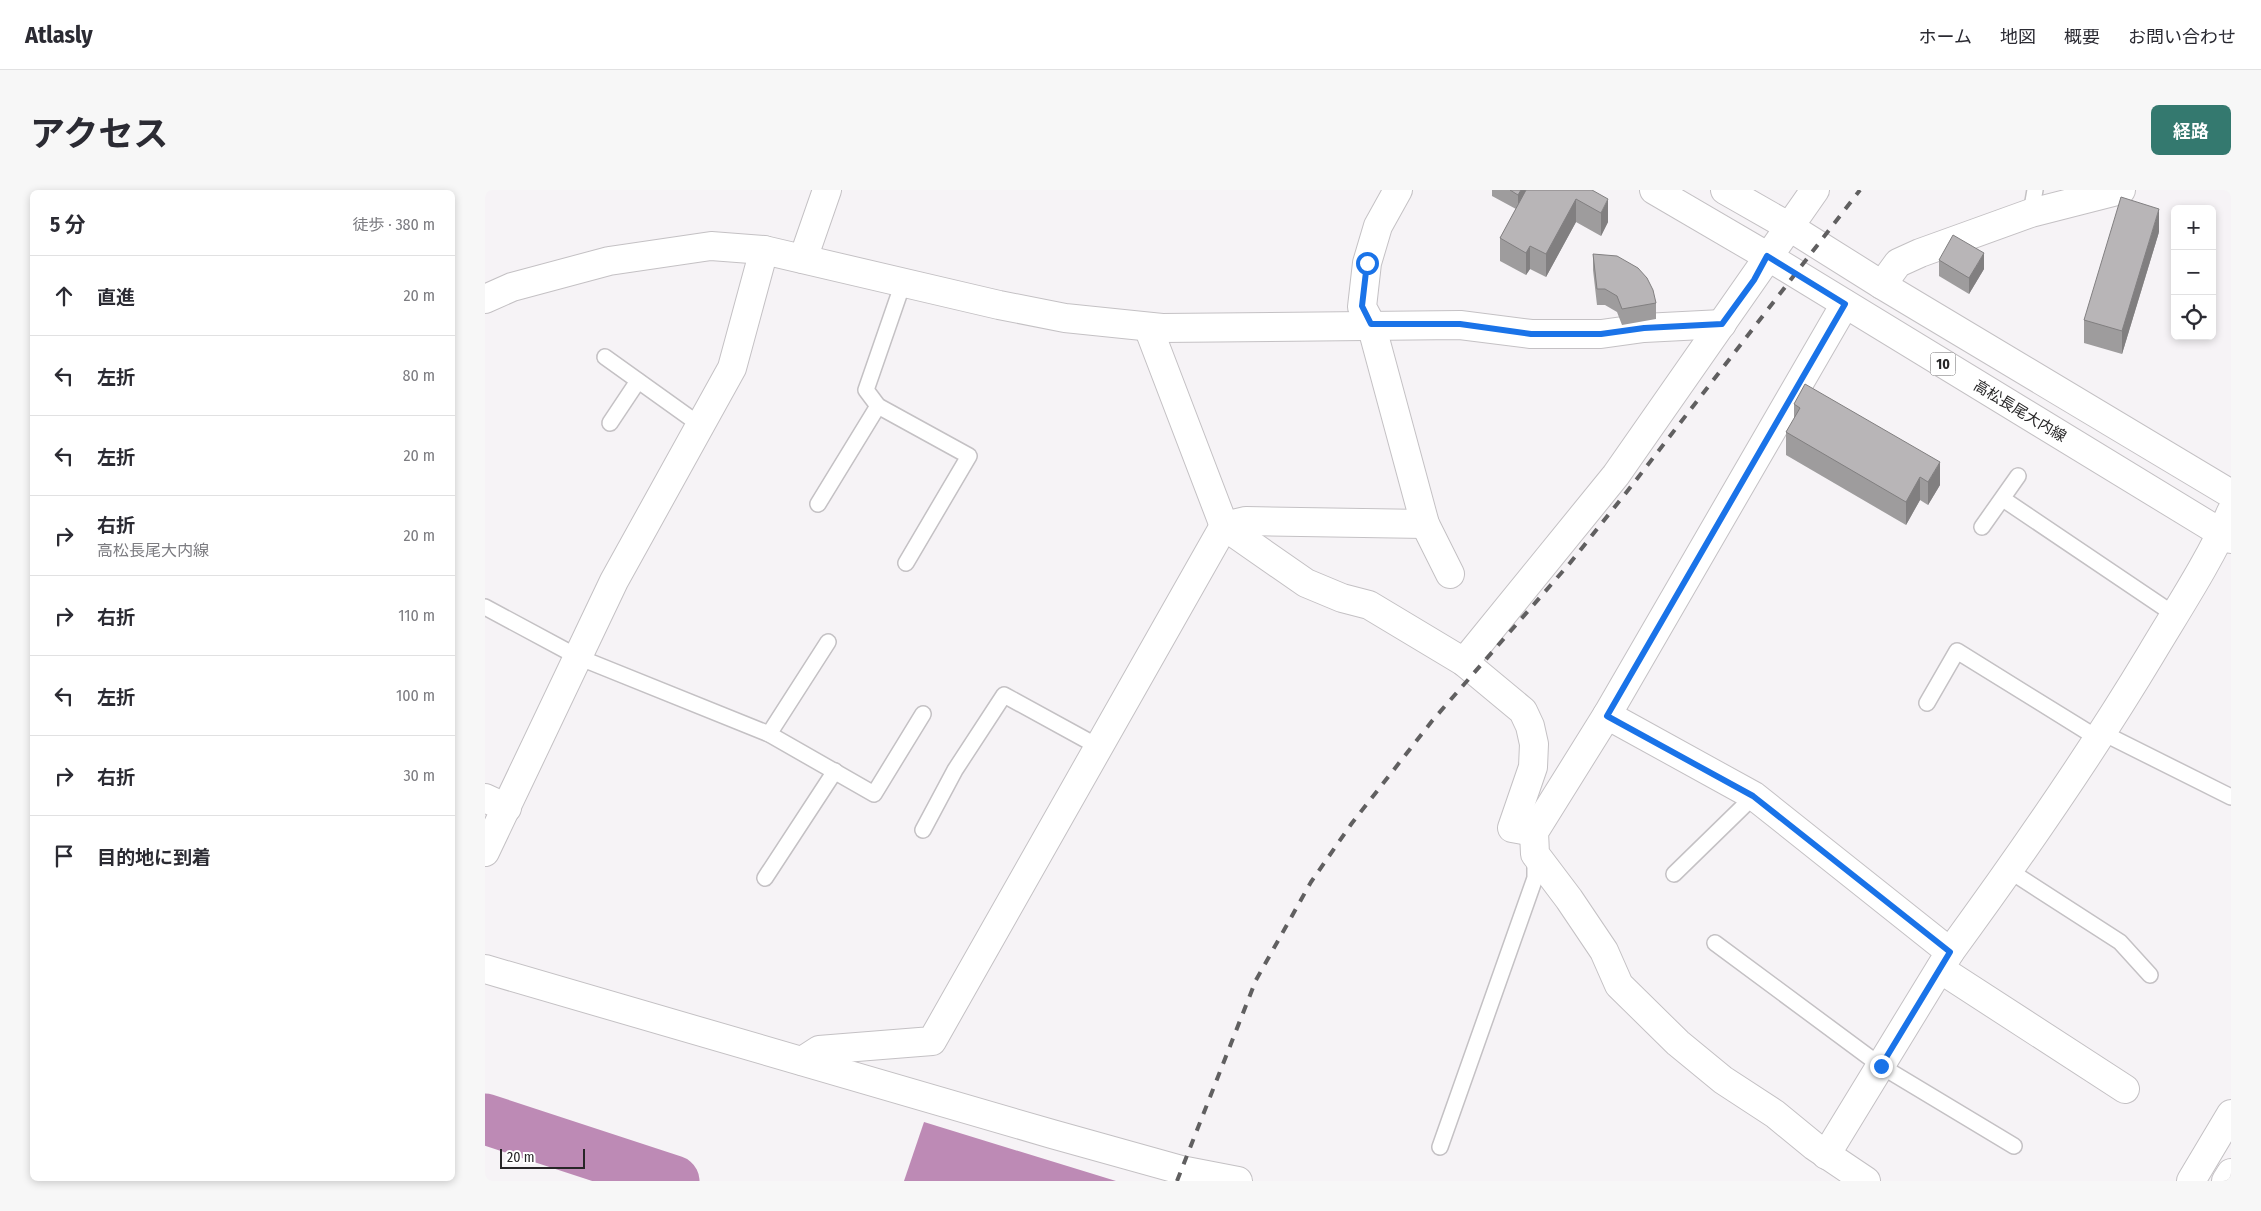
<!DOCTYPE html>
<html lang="ja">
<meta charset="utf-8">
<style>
:root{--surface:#fff;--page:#f7f7f7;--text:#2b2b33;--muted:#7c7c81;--line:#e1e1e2;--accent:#34796f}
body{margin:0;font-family:"Fira Sans Condensed","Noto Sans JP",sans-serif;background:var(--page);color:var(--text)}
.controls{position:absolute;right:15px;top:15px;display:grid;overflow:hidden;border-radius:8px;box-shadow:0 2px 8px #0003}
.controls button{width:45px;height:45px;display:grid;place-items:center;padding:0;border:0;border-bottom:1px solid var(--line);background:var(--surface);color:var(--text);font:25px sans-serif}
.scale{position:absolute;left:15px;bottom:12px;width:85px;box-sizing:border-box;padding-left:5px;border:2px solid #272627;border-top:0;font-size:14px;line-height:18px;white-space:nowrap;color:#272627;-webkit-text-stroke:4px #fff;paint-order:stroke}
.stop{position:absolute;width:15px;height:15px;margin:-11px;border:4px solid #1a73e8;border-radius:50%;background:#fff}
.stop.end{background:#1a73e8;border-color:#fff;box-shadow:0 1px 5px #0008}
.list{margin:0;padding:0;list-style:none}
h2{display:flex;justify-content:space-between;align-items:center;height:65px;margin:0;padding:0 20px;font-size:21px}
h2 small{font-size:16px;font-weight:400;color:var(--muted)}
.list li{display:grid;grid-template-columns:32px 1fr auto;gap:15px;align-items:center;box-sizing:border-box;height:80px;padding:0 20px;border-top:1px solid var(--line)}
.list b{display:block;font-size:19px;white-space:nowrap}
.list p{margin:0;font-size:16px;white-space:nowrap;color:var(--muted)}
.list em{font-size:16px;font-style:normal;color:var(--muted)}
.icon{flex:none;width:28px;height:28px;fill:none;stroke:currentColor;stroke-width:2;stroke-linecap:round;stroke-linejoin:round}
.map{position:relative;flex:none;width:1746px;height:991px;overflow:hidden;border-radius:8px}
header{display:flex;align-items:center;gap:30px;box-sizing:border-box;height:70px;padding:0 25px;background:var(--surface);border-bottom:1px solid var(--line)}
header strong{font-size:24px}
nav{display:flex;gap:28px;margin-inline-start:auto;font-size:18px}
.intro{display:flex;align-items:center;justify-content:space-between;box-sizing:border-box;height:120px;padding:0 30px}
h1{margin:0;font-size:35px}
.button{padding:12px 22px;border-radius:8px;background:var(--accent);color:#fff;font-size:18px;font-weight:700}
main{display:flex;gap:30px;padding:0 30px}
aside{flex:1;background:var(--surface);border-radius:8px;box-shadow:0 2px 8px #0003}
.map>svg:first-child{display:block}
.water{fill:#bd8ab5}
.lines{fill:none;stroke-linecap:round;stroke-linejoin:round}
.river{stroke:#bd8ab5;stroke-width:51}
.service-casing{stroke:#c4c1c4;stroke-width:18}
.minor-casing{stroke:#c4c1c4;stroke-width:30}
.tertiary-casing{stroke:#c4c1c4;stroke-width:30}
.primary-casing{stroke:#c4c1c4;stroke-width:30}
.trunk-casing{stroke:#c4c1c4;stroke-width:30}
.service{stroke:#fff;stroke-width:15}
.minor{stroke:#fff;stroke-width:28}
.tertiary{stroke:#fff;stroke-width:28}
.primary{stroke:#fff;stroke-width:28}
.trunk{stroke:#fff;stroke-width:28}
.rail{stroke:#605f60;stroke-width:4;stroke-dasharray:9 9;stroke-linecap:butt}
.wall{fill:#9e9c9d}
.shaded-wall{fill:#817f80}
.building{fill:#b8b5b7;stroke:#817f80}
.route{stroke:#1a73e8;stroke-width:6}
.labels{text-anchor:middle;stroke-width:4.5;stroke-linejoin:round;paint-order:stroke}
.shield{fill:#fff;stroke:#686768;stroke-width:1}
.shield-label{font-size:14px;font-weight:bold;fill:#272627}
.street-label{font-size:15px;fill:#272627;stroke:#fff}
</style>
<header>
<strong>Atlasly</strong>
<nav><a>ホーム</a><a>地図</a><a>概要</a><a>お問い合わせ</a></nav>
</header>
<div class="intro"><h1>アクセス</h1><a class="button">経路</a></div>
<main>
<aside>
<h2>5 分<small>徒歩 · 380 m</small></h2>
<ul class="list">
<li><svg class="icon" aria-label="ahead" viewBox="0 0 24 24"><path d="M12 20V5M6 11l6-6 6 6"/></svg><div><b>直進</b></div><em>20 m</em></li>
<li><svg class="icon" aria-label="left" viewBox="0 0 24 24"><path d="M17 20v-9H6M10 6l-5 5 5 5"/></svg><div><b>左折</b></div><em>80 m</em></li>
<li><svg class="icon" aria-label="left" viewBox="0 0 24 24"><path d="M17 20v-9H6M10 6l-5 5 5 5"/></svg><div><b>左折</b></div><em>20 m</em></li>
<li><svg class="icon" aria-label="right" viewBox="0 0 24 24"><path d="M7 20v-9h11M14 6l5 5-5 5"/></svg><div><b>右折</b><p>高松長尾大内線</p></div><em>20 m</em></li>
<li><svg class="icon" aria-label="right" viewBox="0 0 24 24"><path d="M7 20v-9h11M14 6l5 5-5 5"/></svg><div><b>右折</b></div><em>110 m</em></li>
<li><svg class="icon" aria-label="left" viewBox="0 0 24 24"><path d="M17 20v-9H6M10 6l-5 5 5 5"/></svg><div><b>左折</b></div><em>100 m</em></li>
<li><svg class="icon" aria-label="right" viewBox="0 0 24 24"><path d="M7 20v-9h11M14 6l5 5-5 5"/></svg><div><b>右折</b></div><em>30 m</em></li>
<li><svg class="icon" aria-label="arrive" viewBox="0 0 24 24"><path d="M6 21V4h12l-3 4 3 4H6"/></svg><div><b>目的地に到着</b></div></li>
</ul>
</aside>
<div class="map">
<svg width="1746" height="991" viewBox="0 0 1746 991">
<rect width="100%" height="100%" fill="#f6f3f6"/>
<path class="water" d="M439,932L631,991H419Z"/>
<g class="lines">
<path class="river" d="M0,929L189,991"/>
<g class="service-casing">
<g id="service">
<path d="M1546,23L1550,0"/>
<path d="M418,93L381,200L393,216L484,266L421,373"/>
<path d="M120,167L215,235"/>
<path d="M125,233L153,191"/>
<path d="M1518,309L1690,425"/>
<path d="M333,314L393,216"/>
<path d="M1497,337L1533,286"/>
<path d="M0,417L93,467L284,544L389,604L438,524"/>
<path d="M1442,513L1472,461L1614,549"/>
<path d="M1618,543L1746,607"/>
<path d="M284,544L343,452"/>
<path d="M438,640L470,580L519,505L614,557"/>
<path d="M1525,681L1635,752L1665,785"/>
<path d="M1189,684L1269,606"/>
<path d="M280,688L350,581"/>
<path d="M1230,753L1396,876L1529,956"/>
<path d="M955,957L1050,688V666"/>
</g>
</g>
<g class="minor-casing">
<g id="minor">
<path d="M913,0L893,36L882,73L877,117L886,134L940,334L965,384"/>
<path d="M318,69L342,0"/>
<path d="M1397,95L1413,73L1435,63L1546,23L1636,0"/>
<path d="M0,109L27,97L124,71L226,56L279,60L514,115L580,128L677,138L975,135L1046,144H1116L1159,138L1237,134"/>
<path d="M1360,114L1122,525L1049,642L1050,664L1084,709L1119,761L1134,795L1193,853L1238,890L1290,924L1329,956L1381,991"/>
<path d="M663,137L739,336L821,393L857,408L884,415L979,472L1038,521L1045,536L1049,554L1048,577L1027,638L1049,642"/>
<path d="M1122,525L1269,606L1465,762L1341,965"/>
<path d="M0,608L22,618"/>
<path d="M0,662L129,391L247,178L279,60"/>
<path d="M1465,762C1536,665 1604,567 1666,464C1694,417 1724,372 1746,322"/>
<path d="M0,779L567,944L696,980L753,991"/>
<path d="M1455,779L1640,899"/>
<path d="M317,871L334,860L447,851L739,336L761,331L940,334"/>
<path d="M1706,991L1746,924"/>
</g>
</g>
<g class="tertiary-casing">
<path id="tertiary" d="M979,472L1131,285L1330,0"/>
</g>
<g class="primary-casing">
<g id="primary">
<path d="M1169,0L1282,66L1746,349"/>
<path d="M1240,0L1303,36L1397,95L1746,304"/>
</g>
</g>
<g class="trunk-casing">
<path id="trunk" d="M1741,991L1746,983"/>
</g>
<use href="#service" class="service"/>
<use href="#minor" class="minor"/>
<use href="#tertiary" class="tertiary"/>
<use href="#primary" class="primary"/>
<use href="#trunk" class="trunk"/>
<path class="rail" d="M692,991L771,790L826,692L867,633L947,531L1085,373L1148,294L1375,0"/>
</g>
<g class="wall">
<path d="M1007,0H1107L1123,32L1116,46L1091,32L1061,87L1045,79L1041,85L1015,71V48L1031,19L1007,6Z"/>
<path d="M1674,42L1637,164L1599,153V130Z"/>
<path d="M1108,64L1171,113V129L1137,135L1132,122L1120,115H1112L1108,80Z"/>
<path d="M1454,70L1499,79L1484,104L1454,86Z"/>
<path d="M1309,214L1455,295L1443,315L1435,310L1421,335L1301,265V242L1309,229Z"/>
</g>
<g class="shaded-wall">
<path d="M1036,0H1044L1033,20V5Z"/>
<path d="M1091,9V32L1061,87V64Z"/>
<path d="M1123,9V32L1116,46V23Z"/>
<path d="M1674,19V42L1637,164V141Z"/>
<path d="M1045,56V79L1041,85V63Z"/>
<path d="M1499,63V79L1484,104V88Z"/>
<path d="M1455,272V295L1443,315V292Z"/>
<path d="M1435,287V310L1421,335V312Z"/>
</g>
<g class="building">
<path d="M1025,0H1036L1033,5Z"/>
<path d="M1041,0H1107L1123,9L1116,23L1091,9L1061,64L1045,56L1041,63L1015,48Z"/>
<path d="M1636,7L1674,19L1637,141L1599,130Z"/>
<path d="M1468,45L1499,63L1484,88L1454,70Z"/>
<path d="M1108,64L1132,66L1153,78L1162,88L1168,100L1171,113L1137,119L1132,106L1120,99H1112Z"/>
<path d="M1320,194L1455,272L1443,292L1435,287L1421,312L1301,242L1315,218L1309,214Z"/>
</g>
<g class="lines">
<path class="route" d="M882,73L877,116L886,134H975L1046,144H1116L1159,138L1237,134L1269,90L1282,66L1360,114L1122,526L1268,606L1465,762L1396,876"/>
</g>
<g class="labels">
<rect class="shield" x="1445.5" y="162.5" width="25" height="23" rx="4"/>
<g class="shield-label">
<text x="1458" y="179">10</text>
</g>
<g class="street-label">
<text transform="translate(1535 221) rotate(31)" y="5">高松長尾大内線</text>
</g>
</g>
</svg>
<div class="controls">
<button>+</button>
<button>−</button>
<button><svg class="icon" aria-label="locate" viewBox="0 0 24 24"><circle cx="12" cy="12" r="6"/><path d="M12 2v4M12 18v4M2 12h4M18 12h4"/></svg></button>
</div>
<div class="scale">20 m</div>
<div class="stop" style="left:882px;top:73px"></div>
<div class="stop end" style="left:1396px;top:876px"></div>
</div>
</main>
